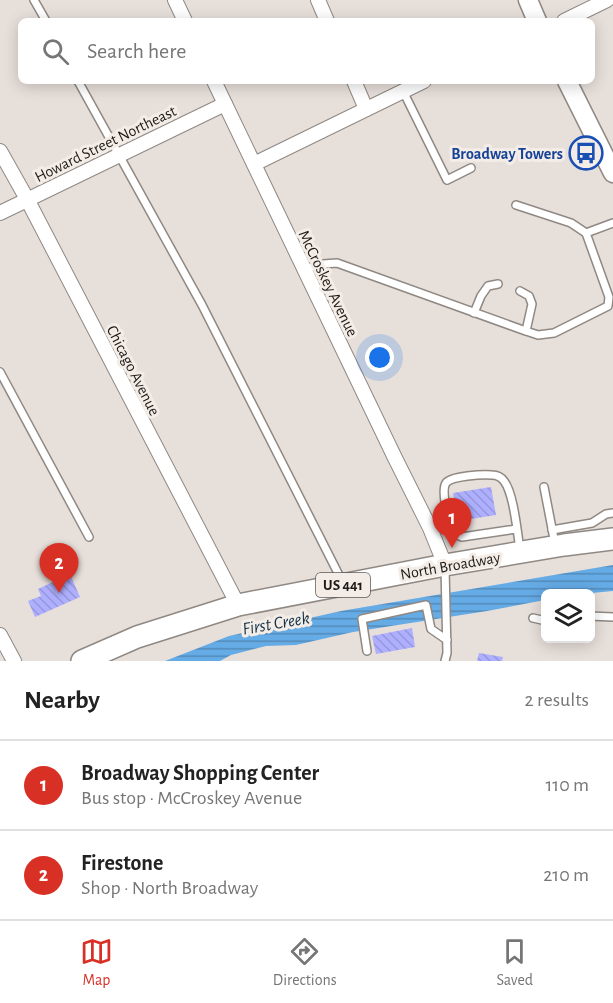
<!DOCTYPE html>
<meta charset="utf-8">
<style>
:root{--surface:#fff;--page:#f6f6f6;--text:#222;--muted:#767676;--line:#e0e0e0;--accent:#d93025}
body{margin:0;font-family:"Alegreya Sans",sans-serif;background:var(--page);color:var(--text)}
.controls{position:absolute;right:18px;bottom:18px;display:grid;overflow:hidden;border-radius:9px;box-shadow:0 3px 15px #0003}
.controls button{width:54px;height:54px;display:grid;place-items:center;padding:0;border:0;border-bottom:2px solid var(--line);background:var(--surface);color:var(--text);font:30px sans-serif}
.you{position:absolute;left:380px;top:358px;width:21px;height:21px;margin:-15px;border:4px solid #fff;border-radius:50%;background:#1a73e8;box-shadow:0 0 0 9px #1a73e833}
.badge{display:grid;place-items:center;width:39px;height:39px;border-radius:50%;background:var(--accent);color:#fff;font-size:20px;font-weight:700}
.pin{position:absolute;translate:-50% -50px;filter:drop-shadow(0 2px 3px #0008)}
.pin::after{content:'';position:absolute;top:32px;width:21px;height:18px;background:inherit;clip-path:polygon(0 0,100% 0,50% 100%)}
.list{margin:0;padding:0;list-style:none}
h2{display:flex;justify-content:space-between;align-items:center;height:78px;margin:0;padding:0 24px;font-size:26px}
h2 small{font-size:20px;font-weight:400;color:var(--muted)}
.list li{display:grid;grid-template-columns:39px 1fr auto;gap:18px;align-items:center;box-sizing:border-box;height:90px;padding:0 24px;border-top:2px solid var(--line)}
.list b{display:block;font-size:22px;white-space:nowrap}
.list p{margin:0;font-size:20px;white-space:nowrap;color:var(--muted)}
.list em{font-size:20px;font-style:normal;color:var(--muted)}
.icon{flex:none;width:33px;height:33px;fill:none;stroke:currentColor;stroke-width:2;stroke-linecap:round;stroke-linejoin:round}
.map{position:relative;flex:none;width:613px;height:661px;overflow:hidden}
.search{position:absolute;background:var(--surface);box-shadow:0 3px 15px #0003;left:18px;right:18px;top:18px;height:66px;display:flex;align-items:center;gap:15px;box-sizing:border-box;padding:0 21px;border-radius:9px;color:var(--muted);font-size:22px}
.sheet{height:258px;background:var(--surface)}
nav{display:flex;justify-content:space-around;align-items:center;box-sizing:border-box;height:84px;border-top:2px solid var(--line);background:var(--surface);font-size:16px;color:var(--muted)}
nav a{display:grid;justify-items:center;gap:3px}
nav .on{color:var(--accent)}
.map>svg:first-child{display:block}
.water{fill:url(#water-rules)}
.building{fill:url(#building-back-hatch)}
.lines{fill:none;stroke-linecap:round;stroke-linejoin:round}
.lane-casing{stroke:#8f8883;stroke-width:10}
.street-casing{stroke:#8f8883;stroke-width:16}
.secondary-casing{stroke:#8f8883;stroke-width:21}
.primary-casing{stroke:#8f8883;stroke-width:24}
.lane{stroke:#fff;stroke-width:7}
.street{stroke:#fff;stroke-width:14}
.secondary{stroke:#fff;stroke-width:18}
.primary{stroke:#fff;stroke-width:21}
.labels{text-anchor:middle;stroke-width:6;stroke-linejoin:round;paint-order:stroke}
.shield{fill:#f4ede7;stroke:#5e5956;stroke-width:1.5}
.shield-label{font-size:15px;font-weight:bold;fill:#1d1a18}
.street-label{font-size:16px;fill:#1d1a18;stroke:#f4ede7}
.transit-label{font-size:16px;font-weight:bold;fill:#164399;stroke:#f4ede7;text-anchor:end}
.water-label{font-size:18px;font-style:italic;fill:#13324a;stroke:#f4ede7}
</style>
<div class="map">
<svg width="613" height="661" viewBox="0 0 613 661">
<defs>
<pattern id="water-rules" width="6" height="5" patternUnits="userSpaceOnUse" patternTransform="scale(1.5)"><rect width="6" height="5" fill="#65abe6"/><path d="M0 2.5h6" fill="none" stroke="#538ab9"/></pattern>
<pattern id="building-back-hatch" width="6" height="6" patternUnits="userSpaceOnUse" patternTransform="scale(1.5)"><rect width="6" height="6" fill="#aeb0ff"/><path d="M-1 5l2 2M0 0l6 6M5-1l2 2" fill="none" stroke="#9597da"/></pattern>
</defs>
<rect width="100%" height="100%" fill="#e7dfda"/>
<path class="water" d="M613,565V591L581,594H546L545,600L487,611L353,632L296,645L266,646L231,655L220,661H165L229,636L341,611Z"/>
<g class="building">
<path d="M491,487L496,515L458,521L453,493Z"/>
<path d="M70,574L80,597L35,617L28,601L41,596L38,589Z"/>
<path d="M412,628L415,647L376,654L372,636Z"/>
<path d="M479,653L503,657L502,661H477Z"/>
</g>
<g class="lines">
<g class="lane-casing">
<g id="lane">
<path d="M34,0L46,21"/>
<path d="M78,81L202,305L343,583"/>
<path d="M403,91L447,180L471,168"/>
<path d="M516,205L571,223L586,233"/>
<path d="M304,269L323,264L337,263L523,330L538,335L554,333L608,306L609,297L586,233L613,223"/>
<path d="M520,291L529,296L532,304L526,331"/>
<path d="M474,313L481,296L488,286L498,284"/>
<path d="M0,372L89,537"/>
<path d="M544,487L555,544"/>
<path d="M430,528L448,519"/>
<path d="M516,529L462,537L452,533C450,524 440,491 446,483C451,476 483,474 492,475C496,475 501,477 504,481C514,494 517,532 520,549"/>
<path d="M552,530L592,523L606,514L613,513"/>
<path d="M445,568L447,653L445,661"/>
<path d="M590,616L613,617"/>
<path d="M533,618L546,621"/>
<path d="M367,651L362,619L426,605L431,629L447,640"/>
</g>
</g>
<g class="street-casing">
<g id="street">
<path d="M175,0L185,21"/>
<path d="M318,0L327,21"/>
<path d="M564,21L607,0"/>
<path d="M214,81L395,458L430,528L445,565"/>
<path d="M354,81L366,109"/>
<path d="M0,151L27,199L238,605"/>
<path d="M254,164L424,81"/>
<path d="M0,213L225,104"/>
<path d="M0,635L14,661"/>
</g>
</g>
<g class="secondary-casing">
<g id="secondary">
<path d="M528,0L537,21"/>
<path d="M567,81L613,173"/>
</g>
</g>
<g class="primary-casing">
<path id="primary" d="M82,661L137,637L238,605L445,565L564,545L613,539"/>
</g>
<use href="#lane" class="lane"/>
<use href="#street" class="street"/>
<use href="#secondary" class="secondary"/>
<use href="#primary" class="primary"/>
</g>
<defs>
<g id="bus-ring" transform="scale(1.725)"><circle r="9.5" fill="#f4ede7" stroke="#1a4fb4" stroke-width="1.5"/><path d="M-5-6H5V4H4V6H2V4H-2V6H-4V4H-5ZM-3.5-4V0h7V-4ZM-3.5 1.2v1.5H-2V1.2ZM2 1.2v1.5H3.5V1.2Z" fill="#1a4fb4"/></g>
</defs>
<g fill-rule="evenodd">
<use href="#bus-ring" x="586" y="153"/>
</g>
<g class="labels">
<rect class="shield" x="316" y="573" width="54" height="24" rx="4.5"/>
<g class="shield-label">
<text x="343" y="590">US 441</text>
</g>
<g class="street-label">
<text transform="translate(105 143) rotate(-26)" y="6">Howard Street Northeast</text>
<text transform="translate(329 283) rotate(64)" y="6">McCroskey Avenue</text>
<text transform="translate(134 370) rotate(63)" y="6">Chicago Avenue</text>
<text transform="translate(450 565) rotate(-10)" y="6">North Broadway</text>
</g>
<g class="transit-label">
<text x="563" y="159">Broadway Towers</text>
</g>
<g class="water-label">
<text transform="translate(276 623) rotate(-10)" y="6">First Creek</text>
</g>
</g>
</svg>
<div class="controls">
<button><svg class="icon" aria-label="layers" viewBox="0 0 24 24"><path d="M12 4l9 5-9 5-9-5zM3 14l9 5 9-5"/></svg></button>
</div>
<div class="you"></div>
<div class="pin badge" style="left:452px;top:548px">1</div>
<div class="pin badge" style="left:59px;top:593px">2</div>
<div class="search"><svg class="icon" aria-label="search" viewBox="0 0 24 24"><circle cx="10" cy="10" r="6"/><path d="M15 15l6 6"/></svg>Search here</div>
</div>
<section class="sheet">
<h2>Nearby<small>2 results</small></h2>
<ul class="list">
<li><span class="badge">1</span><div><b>Broadway Shopping Center</b><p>Bus stop · McCroskey Avenue</p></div><em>110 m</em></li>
<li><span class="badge">2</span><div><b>Firestone</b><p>Shop · North Broadway</p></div><em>210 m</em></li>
</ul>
</section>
<nav>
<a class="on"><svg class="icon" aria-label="map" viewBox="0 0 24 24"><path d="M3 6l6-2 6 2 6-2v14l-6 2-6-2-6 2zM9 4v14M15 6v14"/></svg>Map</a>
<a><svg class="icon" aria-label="directions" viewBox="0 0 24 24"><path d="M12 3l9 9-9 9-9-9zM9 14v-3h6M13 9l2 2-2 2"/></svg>Directions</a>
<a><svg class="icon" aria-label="saved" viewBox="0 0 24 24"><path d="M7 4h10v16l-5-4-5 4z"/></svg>Saved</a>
</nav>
